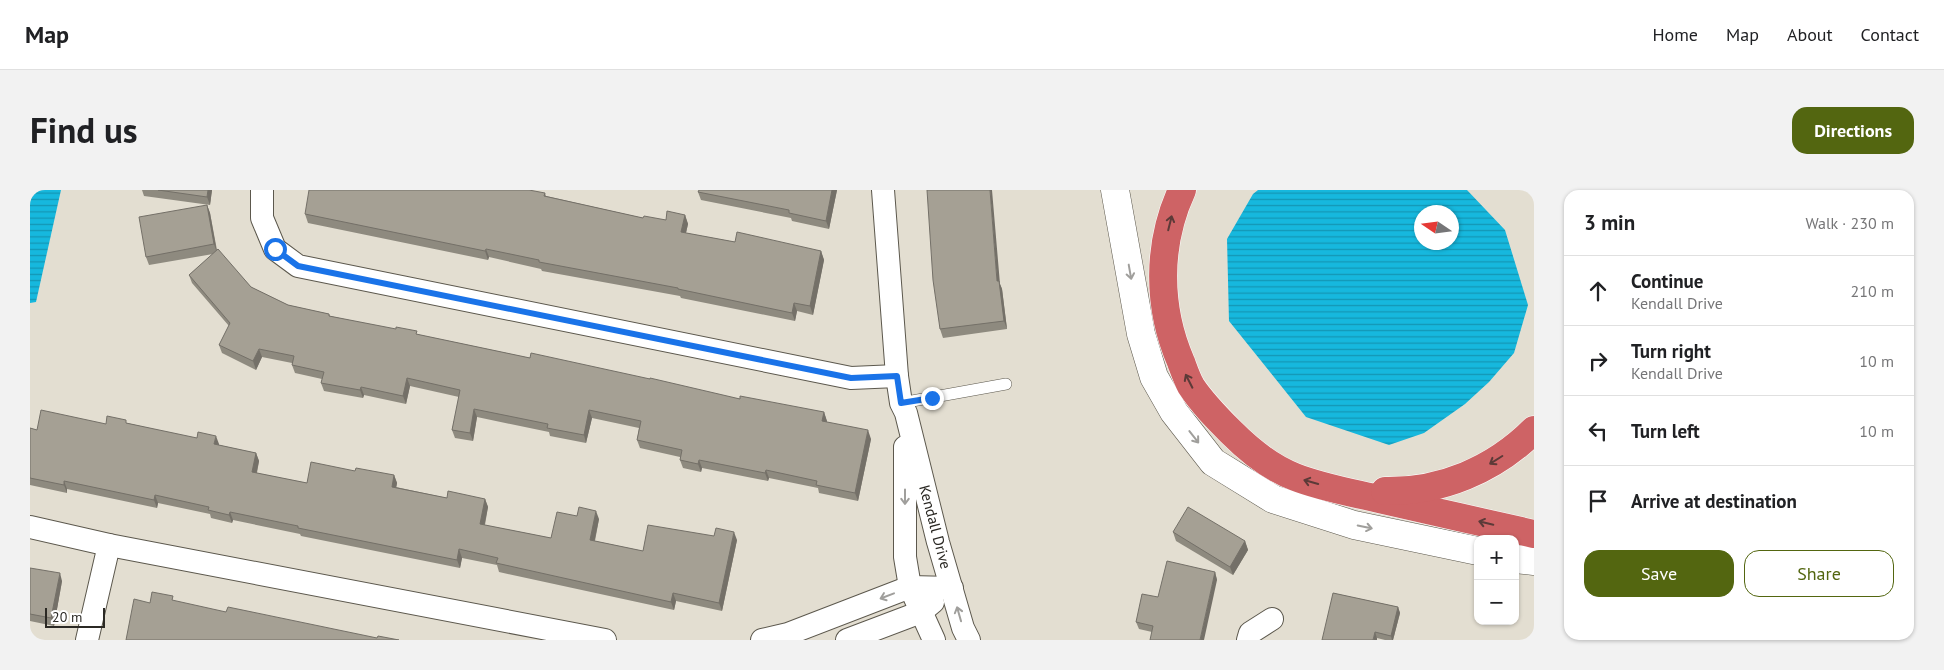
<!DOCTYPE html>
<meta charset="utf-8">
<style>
:root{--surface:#fff;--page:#f2f2f2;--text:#202124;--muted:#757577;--line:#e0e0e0;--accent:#536610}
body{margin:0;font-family:"PT Sans",sans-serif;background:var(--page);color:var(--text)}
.controls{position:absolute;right:15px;bottom:15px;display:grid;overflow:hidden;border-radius:10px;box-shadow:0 1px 4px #0004}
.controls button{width:45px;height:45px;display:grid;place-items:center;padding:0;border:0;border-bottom:1px solid var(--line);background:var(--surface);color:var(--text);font:25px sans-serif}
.compass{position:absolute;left:1384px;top:15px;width:45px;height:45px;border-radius:50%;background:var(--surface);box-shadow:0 1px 4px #0004;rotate:283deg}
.scale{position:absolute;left:15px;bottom:12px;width:60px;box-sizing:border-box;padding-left:5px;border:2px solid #2b2924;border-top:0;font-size:14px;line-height:18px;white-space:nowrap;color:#2b2924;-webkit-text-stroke:4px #fff;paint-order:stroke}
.stop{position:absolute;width:15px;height:15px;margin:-11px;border:4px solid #1a73e8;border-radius:50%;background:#fff}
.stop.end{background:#1a73e8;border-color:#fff;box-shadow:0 1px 5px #0008}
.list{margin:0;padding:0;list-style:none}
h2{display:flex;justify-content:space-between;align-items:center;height:65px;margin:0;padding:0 20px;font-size:21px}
h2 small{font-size:16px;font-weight:400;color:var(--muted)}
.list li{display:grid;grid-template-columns:32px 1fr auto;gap:15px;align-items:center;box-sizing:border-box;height:70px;padding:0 20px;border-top:1px solid var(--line)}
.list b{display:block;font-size:19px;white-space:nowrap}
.list p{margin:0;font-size:16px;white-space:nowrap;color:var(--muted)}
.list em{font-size:16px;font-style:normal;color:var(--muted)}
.actions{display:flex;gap:10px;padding:15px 20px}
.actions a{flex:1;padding:11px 0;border:1px solid var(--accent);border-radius:15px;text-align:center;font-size:18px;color:var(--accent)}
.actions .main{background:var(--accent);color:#fff}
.icon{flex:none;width:28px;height:28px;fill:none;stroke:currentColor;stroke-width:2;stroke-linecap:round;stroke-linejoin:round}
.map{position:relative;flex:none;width:1504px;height:450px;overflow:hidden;border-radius:15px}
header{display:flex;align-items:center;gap:30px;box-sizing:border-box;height:70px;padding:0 25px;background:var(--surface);border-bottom:1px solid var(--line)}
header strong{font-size:24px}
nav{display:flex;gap:28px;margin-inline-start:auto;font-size:18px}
.intro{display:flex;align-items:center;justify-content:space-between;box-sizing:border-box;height:120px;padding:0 30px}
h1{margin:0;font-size:35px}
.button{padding:12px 22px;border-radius:15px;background:var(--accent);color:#fff;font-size:18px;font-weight:700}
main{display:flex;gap:30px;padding:0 30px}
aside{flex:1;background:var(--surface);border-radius:15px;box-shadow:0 1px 4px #0004}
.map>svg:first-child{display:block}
.water{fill:url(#water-rules);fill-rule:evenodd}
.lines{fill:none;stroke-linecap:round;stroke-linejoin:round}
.service-casing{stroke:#5c584d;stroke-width:12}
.minor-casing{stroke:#5c584d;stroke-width:24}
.tertiary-casing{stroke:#5c584d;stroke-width:29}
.motorway-casing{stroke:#fff;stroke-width:29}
.service{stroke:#fff;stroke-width:11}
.minor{stroke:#fff;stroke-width:22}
.tertiary{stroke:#fff;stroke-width:28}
.motorway{stroke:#ce6365;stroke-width:28}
.wall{fill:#8e8a7f}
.shaded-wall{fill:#747068}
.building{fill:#a5a094;stroke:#747068}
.oneway{stroke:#5c3a38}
.oneway2{stroke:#a09f9c}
.route{stroke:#1a73e8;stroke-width:6}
.labels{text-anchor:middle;stroke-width:4;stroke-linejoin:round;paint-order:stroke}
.street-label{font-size:15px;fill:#2b2924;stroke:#fff}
</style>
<header>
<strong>Map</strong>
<nav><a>Home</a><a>Map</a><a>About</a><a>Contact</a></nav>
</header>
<div class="intro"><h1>Find us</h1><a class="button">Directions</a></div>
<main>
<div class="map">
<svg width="1504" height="450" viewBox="0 0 1504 450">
<defs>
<pattern id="water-rules" width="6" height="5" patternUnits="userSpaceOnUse" patternTransform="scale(1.25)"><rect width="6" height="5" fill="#16b8de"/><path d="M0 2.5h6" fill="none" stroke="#1496b4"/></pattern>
</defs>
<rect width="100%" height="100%" fill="#e3ded1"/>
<g class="water">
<path d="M0,0H31L6,112L0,113Z"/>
<path d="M1228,0H1437L1475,40L1498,115L1484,163L1459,192L1435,214L1394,243L1359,255L1276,227L1199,131L1197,49L1223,4ZM1392,22H1422V52H1392Z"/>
</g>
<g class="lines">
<g class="service-casing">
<path id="service" d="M871,213L976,194"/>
</g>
<g class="minor-casing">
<g id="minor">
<path d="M232,0V28L245,59L268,76L821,188L867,186"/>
<path d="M853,0L867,186L871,213L876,223L908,352L933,438L939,450"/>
<path d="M875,257V367L880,397L904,450"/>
<path d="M0,337L79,355L575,450"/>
<path d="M57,450L79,355"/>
<path d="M732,450L758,444L880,397L922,398"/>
<path d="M817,450L891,422L903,412"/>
<path d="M1218,450L1220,443L1242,429"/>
</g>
</g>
<g class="tertiary-casing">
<g id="tertiary">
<path d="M1085,0L1111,144L1124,187L1144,222L1183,272L1243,309L1324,335L1448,361"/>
<path d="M1485,369L1504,371"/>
</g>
</g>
<g class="motorway-casing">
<g id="motorway">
<path d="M1152,0C1127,54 1127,117 1151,172C1154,180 1157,189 1161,196C1172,213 1187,228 1201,242C1219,260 1241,278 1265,287C1293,298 1324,303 1353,310C1403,321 1454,333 1504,344"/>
<path d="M1355,301C1411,302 1464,280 1504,240"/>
</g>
</g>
<use href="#service" class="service"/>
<use href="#minor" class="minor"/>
<use href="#tertiary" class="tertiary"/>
<use href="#motorway" class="motorway"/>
</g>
<g class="wall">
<path d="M112,0H182L180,15L114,6Z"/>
<path d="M669,0H807L799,39L762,31L761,28L671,10L668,2Z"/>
<path d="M515,3L516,6L613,28L636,30L655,25L658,34L656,43L705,52L791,61L794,70L783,125L767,121L765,131L651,108L650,106L512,81L511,79L459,67L458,70L278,33L275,24Z"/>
<path d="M177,15L180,23L187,60L221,97L258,115L299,124L300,126L500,168L710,209L794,222L797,232L841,249L828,311L789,303L788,298L739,288L738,291L672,278L671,282L653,278L650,270V267L610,258L607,250L609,238L562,228L556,253L520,246L519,242L447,227L443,251L425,248L422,240L429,207L380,196L376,214L334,205L333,208L294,201L291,193L292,189L265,183L262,175V173L232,167L226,180L192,163L189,155L199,136L162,93L159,85L183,64L119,75L116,67Z"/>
<path d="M970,94L972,99L977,139L913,148L910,139Z"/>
<path d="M97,233L189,254V255L226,263L229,271L227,283L277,293L325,281L364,285L367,293L366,297L417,308L455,309L458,317L455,335L521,348L547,326L569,329L565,351L613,361L684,346L707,350L692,421L646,411L644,420L469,382L467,375L432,368L430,378L271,346L270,344L203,330L202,333L181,328L180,324L128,313L127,318L37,299V303L0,295V238L7,240L76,234Z"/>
<path d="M1143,342L1215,351L1218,360L1203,385L1146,351Z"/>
<path d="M0,378L32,391L24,436L0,431Z"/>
<path d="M1185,382L1187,390L1122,442L1109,439L1106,432L1128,407Z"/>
<path d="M1303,403L1368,417L1370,423L1363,450H1355L1347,448Z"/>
</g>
<g class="shaded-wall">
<path d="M178,0H182L180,15L177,7Z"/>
<path d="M802,0H807L799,39L796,31Z"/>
<path d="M960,0H962L970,94L972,99L977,139L974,131L967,91Z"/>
<path d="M177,15L180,23L187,63L184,54Z"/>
<path d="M655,25L658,34L654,51L651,42Z"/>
<path d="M456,59L459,67L458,70L455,61Z"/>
<path d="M791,61L794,70L783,125L780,116Z"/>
<path d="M764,113L767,121L765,131L762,123Z"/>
<path d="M229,159L232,167L226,180L223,171Z"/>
<path d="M377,188L380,196L376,214L373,206Z"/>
<path d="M331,197L334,205L333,208L330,200Z"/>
<path d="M444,219L447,227L443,251L440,243Z"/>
<path d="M559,220L562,228L556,253L554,245Z"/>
<path d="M794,222L797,231L795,239L792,231Z"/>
<path d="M838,240L841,249L828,311L825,303Z"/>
<path d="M186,246L189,254L187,262L184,254Z"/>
<path d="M226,263L229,271L225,290L222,282Z"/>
<path d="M669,270L672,278L671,282L668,274Z"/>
<path d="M736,280L739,288L738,291L735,283Z"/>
<path d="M364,285L367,293L365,305L362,297Z"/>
<path d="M34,291L37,299V303L34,295Z"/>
<path d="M125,305L128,313L127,318L124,310Z"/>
<path d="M455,309L458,317L453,342L450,334Z"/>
<path d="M566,321L569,329L563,358L560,350Z"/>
<path d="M200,322L203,330L202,333L199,325Z"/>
<path d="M704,342L707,350L692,421L689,413Z"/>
<path d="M1215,351L1218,360L1203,385L1200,377Z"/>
<path d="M429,359L432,368L430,378L427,370Z"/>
<path d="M1185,382L1187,390L1174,450H1170Z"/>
<path d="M30,383L32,391L24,436L21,428Z"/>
<path d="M643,403L646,411L644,420L641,412Z"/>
<path d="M1368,417L1370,423L1363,450H1362L1361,446Z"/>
<path d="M1345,442L1347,448V450H1343Z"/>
</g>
<g class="building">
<path d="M128,0H178L177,7Z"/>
<path d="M279,0H499L515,3L514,6L613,28L614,26L636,30L637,21L655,25L651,42L705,52L707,42L791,61L780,116L764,113L762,123L648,99V98L509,72V70L456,59L455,61L275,24Z"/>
<path d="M669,0H802L796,31L759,23V20L668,2Z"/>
<path d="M897,0H960L967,91H969L974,131L910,139L903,90Z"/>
<path d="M177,15L184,54L116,67L109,27Z"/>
<path d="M188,59L221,97L258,115L299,124V126L366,139V137L387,141L386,144L500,168L501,163L620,189V188L710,209V206L794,222L792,231L838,240L825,303L786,295L787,291L736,280L735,283L669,270L668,274L650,270L652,260L607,250L611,231L559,220L554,245L517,238L518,234L444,219L440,243L422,240L430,200L377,188L373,206L331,197L330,200L291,193L294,182L262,175L264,166L229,159L223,171L189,155L200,133L159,85Z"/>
<path d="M11,220L76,234L77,226L96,230V233L167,248L168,242L186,246L184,254L226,263L222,282L277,293L281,272L325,281L326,278L364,285L362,297L417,308L418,301L455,309L450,334L521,348L527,322L547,326L549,317L566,321L560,350L613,361L618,335L684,346L686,338L704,342L689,413L643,403L641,412L466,373L468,368L429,359L427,370L268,338V336L200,322L199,325L178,320L179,317L125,305L124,310L34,291V295L0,288V238L7,240Z"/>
<path d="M1158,317L1215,351L1200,377L1143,342Z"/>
<path d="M1137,371L1185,382L1170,450H1120L1123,436L1106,432L1112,404L1128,407Z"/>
<path d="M0,378L30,383L21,428L0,424Z"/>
<path d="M122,402L143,406L142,410L196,422L198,417L347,448L348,446L369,450H96L104,409L120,413Z"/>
<path d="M1303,403L1368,417L1361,446L1345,442L1343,450H1292Z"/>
</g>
<defs><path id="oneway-shaft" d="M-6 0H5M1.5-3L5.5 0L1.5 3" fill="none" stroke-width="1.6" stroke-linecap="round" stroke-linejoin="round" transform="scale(1.25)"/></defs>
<g class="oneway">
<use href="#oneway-shaft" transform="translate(1140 33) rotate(-76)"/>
<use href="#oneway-shaft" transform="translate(1159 191) rotate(-117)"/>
<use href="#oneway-shaft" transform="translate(1466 270) rotate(148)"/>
<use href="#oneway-shaft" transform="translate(1281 292) rotate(-164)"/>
<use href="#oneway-shaft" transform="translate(1456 333) rotate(-167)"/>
</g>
<g class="oneway2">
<use href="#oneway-shaft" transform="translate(1100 82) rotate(80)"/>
<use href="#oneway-shaft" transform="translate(1164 247) rotate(52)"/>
<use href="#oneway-shaft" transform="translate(875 307) rotate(90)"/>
<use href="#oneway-shaft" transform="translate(1335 337) rotate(12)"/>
<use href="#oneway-shaft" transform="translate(857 406) rotate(159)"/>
<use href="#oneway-shaft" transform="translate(929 424) rotate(-106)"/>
</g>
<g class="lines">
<path class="route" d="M245,59L268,76L821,188L867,186L871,213L902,208"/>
</g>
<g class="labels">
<g class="street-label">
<text transform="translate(905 337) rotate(75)" y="5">Kendall Drive</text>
</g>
</g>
</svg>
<div class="controls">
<button>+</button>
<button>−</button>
</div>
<svg class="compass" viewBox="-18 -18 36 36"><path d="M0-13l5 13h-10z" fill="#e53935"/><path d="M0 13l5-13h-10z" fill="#757577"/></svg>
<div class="scale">20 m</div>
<div class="stop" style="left:245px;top:59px"></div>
<div class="stop end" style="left:902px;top:208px"></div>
</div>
<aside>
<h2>3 min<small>Walk · 230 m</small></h2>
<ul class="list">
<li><svg class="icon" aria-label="ahead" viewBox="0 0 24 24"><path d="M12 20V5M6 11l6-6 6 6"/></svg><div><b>Continue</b><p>Kendall Drive</p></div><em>210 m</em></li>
<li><svg class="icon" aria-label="right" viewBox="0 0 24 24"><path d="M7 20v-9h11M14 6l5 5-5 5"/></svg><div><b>Turn right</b><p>Kendall Drive</p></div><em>10 m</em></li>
<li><svg class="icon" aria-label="left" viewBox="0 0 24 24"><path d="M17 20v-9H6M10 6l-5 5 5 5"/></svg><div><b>Turn left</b></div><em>10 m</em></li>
<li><svg class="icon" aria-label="arrive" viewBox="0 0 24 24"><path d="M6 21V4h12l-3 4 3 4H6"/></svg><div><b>Arrive at destination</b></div></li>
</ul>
<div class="actions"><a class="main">Save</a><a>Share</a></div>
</aside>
</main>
